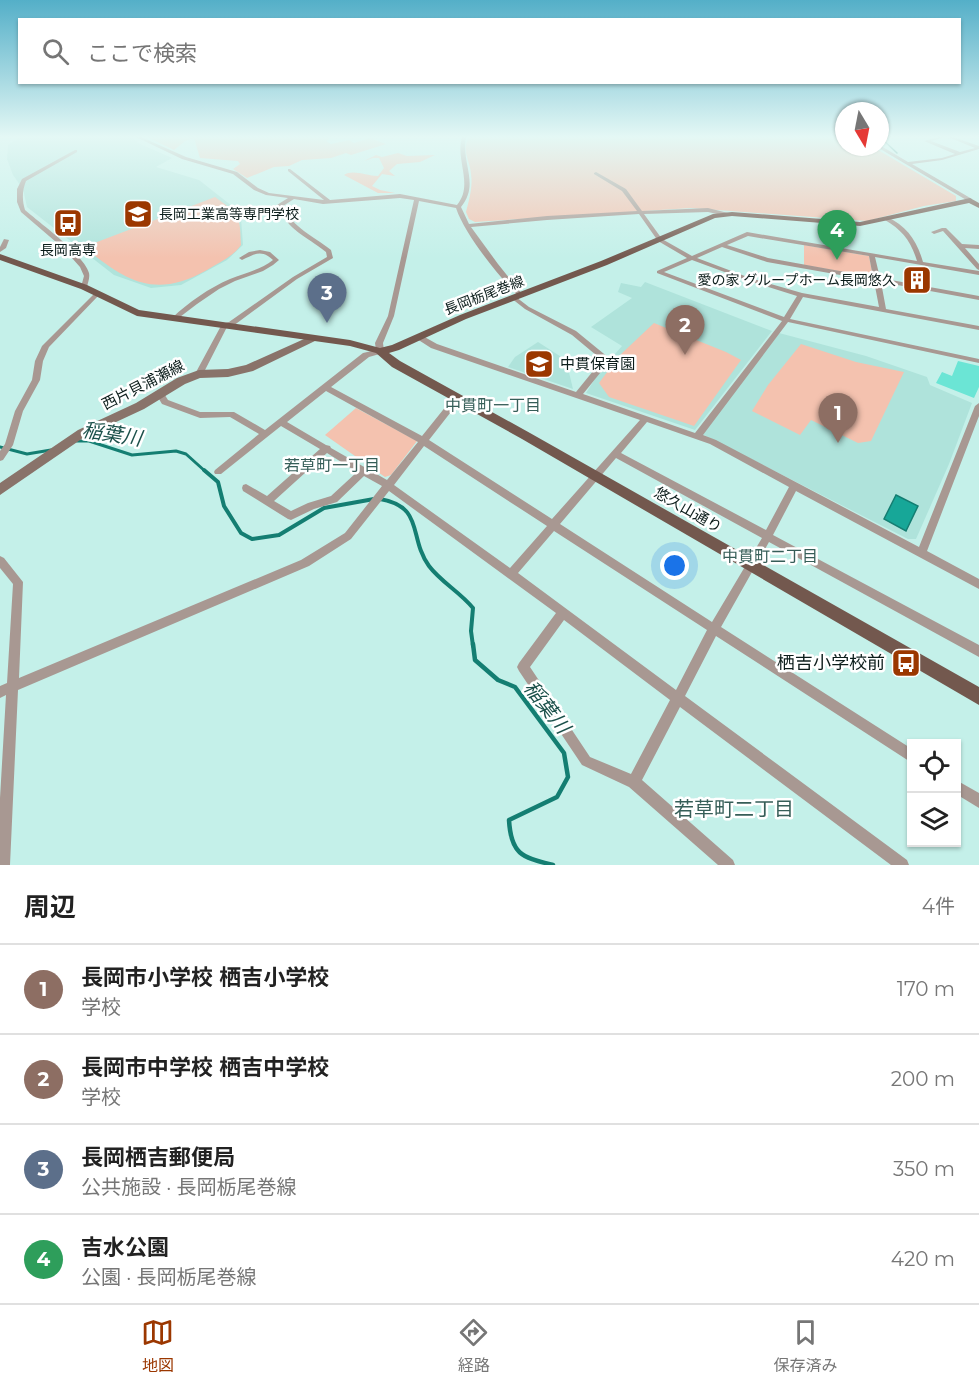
<!DOCTYPE html>
<html lang="ja">
<meta charset="utf-8">
<style>
:root{--surface:#fff;--page:#f2f2f2;--text:#222;--muted:#767676;--line:#e0e0e0;--accent:#9b3700}
body{margin:0;font-family:Montserrat,"Noto Sans JP",sans-serif;background:var(--page);color:var(--text)}
.controls{position:absolute;right:18px;bottom:18px;display:grid;overflow:hidden;border-radius:0px;box-shadow:0 2px 4px #0004}
.controls button{width:54px;height:54px;display:grid;place-items:center;padding:0;border:0;border-bottom:2px solid var(--line);background:var(--surface);color:var(--text);font:30px sans-serif}
.compass{position:absolute;left:835px;top:102px;width:54px;height:54px;border-radius:50%;background:var(--surface);box-shadow:0 2px 4px #0004;rotate:170deg}
.you{position:absolute;left:675px;top:566px;width:21px;height:21px;margin:-15px;border:4px solid #fff;border-radius:50%;background:#1a73e8;box-shadow:0 0 0 9px #1a73e833}
.badge{display:grid;place-items:center;width:39px;height:39px;border-radius:50%;background:var(--accent);color:#fff;font-size:20px;font-weight:700}
.pin{position:absolute;translate:-50% -50px;filter:drop-shadow(0 2px 3px #0008)}
.pin::after{content:'';position:absolute;top:32px;width:21px;height:18px;background:inherit;clip-path:polygon(0 0,100% 0,50% 100%)}
.list{margin:0;padding:0;list-style:none}
h2{display:flex;justify-content:space-between;align-items:center;height:78px;margin:0;padding:0 24px;font-size:26px}
h2 small{font-size:20px;font-weight:400;color:var(--muted)}
.list li{display:grid;grid-template-columns:39px 1fr auto;gap:18px;align-items:center;box-sizing:border-box;height:90px;padding:0 24px;border-top:2px solid var(--line)}
.list b{display:block;font-size:22px;white-space:nowrap}
.list p{margin:0;font-size:20px;white-space:nowrap;color:var(--muted)}
.list em{font-size:20px;font-style:normal;color:var(--muted)}
.icon{flex:none;width:33px;height:33px;fill:none;stroke:currentColor;stroke-width:2;stroke-linecap:round;stroke-linejoin:round}
.map{position:relative;flex:none;width:979px;height:865px;overflow:hidden}
.search{position:absolute;background:var(--surface);box-shadow:0 2px 4px #0004;left:18px;right:18px;top:18px;height:66px;display:flex;align-items:center;gap:15px;box-sizing:border-box;padding:0 21px;border-radius:0px;color:var(--muted);font-size:22px}
.sheet{height:438px;background:var(--surface)}
nav{display:flex;justify-content:space-around;align-items:center;box-sizing:border-box;height:84px;border-top:2px solid var(--line);background:var(--surface);font-size:16px;color:var(--muted)}
nav a{display:grid;justify-items:center;gap:3px}
nav .on{color:var(--accent)}
.map>svg:first-child{display:block}
.built{fill:#afe3db}
.green{fill:#f4c2af}
.water{fill:#17a798;stroke:#147e72;stroke-width:1.5}
.lines{fill:none;stroke-linecap:round;stroke-linejoin:round}
.stream-far3{stroke:#147e72;stroke-width:1.5}
.stream-far2{stroke:#147e72;stroke-width:3}
.stream-far1{stroke:#147e72;stroke-width:4}
.stream{stroke:#147e72;stroke-width:4.5}
.building{fill:#6be5d5}
.minor{fill:#a89892;fill-rule:evenodd}
.secondary{fill:#89736a;fill-rule:evenodd}
.primary{fill:#73584e;fill-rule:evenodd}
.labels{text-anchor:middle;stroke-width:5;stroke-linejoin:round;paint-order:stroke}
.far-poi-label{font-size:14px;fill:#0c1d1b;stroke:#fff;text-anchor:start}
.far-street-label{font-size:14px;fill:#0c1d1b;stroke:#fff}
.poi-label{font-size:15px;fill:#0c1d1b;stroke:#fff;text-anchor:start}
.street-label{font-size:15px;fill:#0c1d1b;stroke:#fff}
.neighbourhood-label{font-size:16px;fill:#365e58;stroke:#fff}
.near-poi-label{font-size:18px;fill:#0c1d1b;stroke:#fff;text-anchor:end}
.near-water-label{font-size:20px;font-style:italic;fill:#1c514b;stroke:#fff}
.near-neighbourhood-label{font-size:20px;fill:#365e58;stroke:#fff}
</style>
<div class="map">
<svg width="979" height="865" viewBox="0 0 979 865">
<rect width="100%" height="100%" fill="#c4f0e9"/>
<g class="built">
<path d="M20,137H132L138,143L172,158L156,167L199,180L237,210L241,218L243,245L227,260L181,285L151,288L114,275L27,207L23,189L13,175L7,159L8,145Z"/>
<path d="M645,282L772,331L695,430L586,393L600,371L622,346L591,327L632,298L618,292L621,283L641,287Z"/>
<path d="M779,333L866,356L927,377L930,385L972,403L949,464L916,539H908L702,434Z"/>
<path d="M538,342L566,360L573,389L508,367L515,357Z"/>
</g>
<g class="green">
<path d="M147,137H332L326,141L331,144L349,140L354,143L370,138L386,144L351,155L346,153L331,158L302,160L289,166L274,167L247,178L233,169L240,164L238,161L200,158L194,138L185,141L174,150Z"/>
<path d="M469,137H844V147H873L956,196V201L924,206L867,221L691,208L475,222L469,219L466,212C469,200 473,187 471,174C470,160 461,151 469,137Z"/>
<path d="M398,153L407,156L435,155L420,162L397,164L389,171L395,176L382,174L372,186L380,190L395,193H378L344,175C353,169 366,176 378,176L384,168L379,158H373L364,161L376,155L382,157Z"/>
<path d="M215,197C240,215 240,215 241,245C233,257 218,263 207,270C155,299 127,282 84,247Z"/>
<path d="M804,245L869,256L873,277L804,265Z"/>
<path d="M654,323L726,352L741,360L694,426L609,397L599,383L619,356Z"/>
<path d="M801,344L856,362L904,372L871,441L858,443L811,420L800,435L752,411L768,385Z"/>
<path d="M356,408L417,441L391,475L385,477L325,435Z"/>
</g>
<path class="water" d="M896,495L918,506L906,531L884,519Z"/>
<g class="lines">
<path class="stream-far3" d="M880,137L897,153"/>
<g class="stream-far2">
<path d="M77,441H89L132,455L176,451L186,454L206,472"/>
<path d="M0,447L27,454L51,450"/>
</g>
<g class="stream-far1">
<path d="M204,470L218,482L224,506L241,533L252,539L279,535L324,508L374,499"/>
<path d="M380,499C425,507 408,537 429,566C441,582 460,592 473,608L471,631L473,646"/>
</g>
<path class="stream" d="M473,644L475,660L498,680L515,687L564,753L568,777L557,797L509,820C511,855 522,857 553,865"/>
</g>
<path class="building" d="M958,361L979,366V387L974,398L936,383L942,372L952,376Z"/>
<g class="lines">
<g class="minor">
<path d="M136,137H141L186,157L237,172L258,188L269,193L324,200L288,171V169H290L330,200L400,194L457,205C474,185 455,160 462,137H466C461,164 480,184 461,207L469,224L547,216L637,211L622,191L594,174V173L596,172L626,189L642,211L708,208L728,213L729,214L726,216L708,212L644,214L662,239L692,256L747,232L917,261C911,241 902,230 885,220V218L887,217C907,226 917,241 923,262L979,271V275L875,257L880,278L979,296V300L881,282L886,309L979,326V330L803,297L790,319L979,359V363L788,322L703,435L716,440L919,547L975,406L979,403V416L927,551L979,579V589L796,491L773,535L979,645V657L769,542L721,627L912,749V763L716,636L685,696L907,860L909,865H891L680,707L642,780L733,860L735,865H718L629,787L582,765L519,671L517,667L519,663L556,613L389,491L351,539L309,566L18,690L10,865H0V798L6,695L0,698V686L7,683L13,584L0,568V556L4,558L23,582L19,678L301,560L345,533L382,486L364,476L337,502L314,509L291,520L288,519L243,491L242,488L243,485L246,484L267,496L320,449L281,426L221,474H215L214,472L215,470L259,434L230,417L200,418L162,404L156,394L160,391L163,392L168,400L200,412H234L265,430L363,353L376,350L375,343L388,316L414,200L400,198L323,204L294,199L283,206C294,229 312,235 331,250L333,258L297,279L233,326L227,327L203,374L199,377L195,374L222,324L229,322L293,277L327,257L326,252C305,235 289,232 277,205L288,198L266,195L254,190L233,174L182,159ZM419,201L456,208C465,235 498,275 518,296L520,297L523,295L498,264L471,227L547,220L639,214L658,241L687,258L657,271V273L782,321L695,433L583,394L609,362L610,360L609,358L576,331L529,307L516,297L514,296L511,298L525,309L572,335L602,360L576,392L437,344L421,335H417V339L431,348L640,420L552,519L429,440L461,399L462,397L461,395H455L422,436L331,387L369,357L383,353L384,351L383,343L394,316ZM748,236L869,256L873,277L768,258L727,245ZM722,247L767,262L874,281L879,307L802,293L750,278L697,258ZM692,260L746,280L797,296L784,317L664,272ZM326,391L418,442L387,480L331,448L330,446L326,445L287,422ZM647,422L710,444L789,487L766,530L621,453ZM424,446L547,526L510,568L394,485ZM327,453L357,472L331,496L308,503L291,511L274,501ZM616,458L762,538L712,622L560,524ZM554,531L707,630L676,690L518,573ZM564,620L670,700L631,774L590,757L530,667Z"/>
<path d="M939,137H945L931,141L960,152L975,148L948,137H953L979,146V149L942,160L912,164L972,199V201H968L877,147L881,146L908,162L942,158L955,154L924,141Z"/>
<path d="M75,150H77V152L26,181C22,191 22,200 25,210C41,224 84,255 89,273C90,278 88,282 87,287L84,289L81,287L84,276L80,267L63,248L21,212L17,202V189L22,179Z"/>
<path d="M942,228H946L962,244L979,245V249L965,248L979,264V270L977,269L943,231L934,234L931,232Z"/>
<path d="M4,239L9,240L6,248L0,252V247Z"/>
<path d="M260,250L270,252L279,260L273,265L263,271L235,281L219,289L197,304L176,320H172V318C189,302 209,288 230,279C245,273 260,270 273,260C261,249 255,254 242,260L239,258L249,252Z"/>
<path d="M97,292L99,293V295L49,347L43,361L40,380L23,411L13,445L3,460L0,461V451L5,444L15,411L32,380L35,361L42,346L95,293Z"/>
<path d="M956,780L979,793V808L956,794Z"/>
</g>
<path class="secondary" d="M313,335L318,338L317,340L253,371L228,377L200,378L185,384L144,409L86,436L0,495V483L78,430L136,403L177,378L199,370L228,369L246,365Z"/>
<path class="primary" d="M970,198L979,203V208L969,203L860,226L732,216L715,218L607,265L466,319L399,350L389,353L400,361L530,433L979,687V705L522,439L392,367L376,353L350,346L137,316L81,289L0,260V254L87,285L139,310L350,340L380,348L392,345L460,315L601,261L713,214L732,212L860,222Z"/>
</g>
<linearGradient id="sky" x2="0" y2="1"><stop stop-color="#54afc8"/><stop offset="0.53" stop-color="#e4f8f5"/><stop offset="1" stop-color="#e4f8f5" stop-opacity="0"/></linearGradient>
<rect width="979" height="258" fill="url(#sky)"/>
<defs>
<g id="university-square" transform="scale(1.5)"><rect x="-9" y="-9" width="18" height="18" rx="4" fill="#9b3700" stroke="#fff"/><path d="M0-5L7-2L0 1L-7-2ZM-4 1L0 2.5L4 1V4Q0 6-4 4Z" fill="#fff"/></g>
<g id="bus-square" transform="scale(1.5)"><rect x="-9" y="-9" width="18" height="18" rx="4" fill="#9b3700" stroke="#fff"/><path d="M-5-6H5V4H4V6H2V4H-2V6H-4V4H-5ZM-3.5-4V0h7V-4ZM-3.5 1.2v1.5H-2V1.2ZM2 1.2v1.5H3.5V1.2Z" fill="#fff"/></g>
<g id="building-square" transform="scale(1.5)"><rect x="-9" y="-9" width="18" height="18" rx="4" fill="#9b3700" stroke="#fff"/><path d="M-4-6H4V6H1V3H-1V6H-4ZM-2.5-4.3h1.7v1.8h-1.7ZM.8-4.3h1.7v1.8H.8ZM-2.5-1h1.7V.8h-1.7ZM.8-1h1.7V.8H.8Z" fill="#fff"/></g>
<g id="school-square" transform="scale(1.5)"><rect x="-9" y="-9" width="18" height="18" rx="4" fill="#9b3700" stroke="#fff"/><path d="M0-5L7-2L0 1L-7-2ZM-4 1L0 2.5L4 1V4Q0 6-4 4Z" fill="#fff"/></g>
</defs>
<g fill-rule="evenodd">
<use href="#university-square" x="138" y="214"/>
<use href="#bus-square" x="68" y="223"/>
<use href="#building-square" x="917" y="280"/>
<use href="#school-square" x="539" y="364"/>
<use href="#bus-square" x="906" y="663"/>
</g>
<g class="labels">
<g class="far-poi-label">
<text x="159" y="219">長岡工業高等専門学校</text>
<text x="68" y="255" text-anchor="middle">長岡高専</text>
<text x="896" y="285" text-anchor="end">愛の家 グループホーム長岡悠久</text>
</g>
<g class="far-street-label">
<text transform="translate(484 295) rotate(-21)" y="5">長岡栃尾巻線</text>
</g>
<g class="poi-label">
<text x="560" y="369">中貫保育園</text>
</g>
<g class="street-label">
<text transform="translate(143 385) rotate(-27)" y="5">西片貝浦瀬線</text>
<text transform="translate(688 510) rotate(30)" y="5">悠久山通り</text>
</g>
<g class="neighbourhood-label">
<text x="493" y="411">中貫町一丁目</text>
<text x="332" y="471">若草町一丁目</text>
<text x="770" y="562">中貫町二丁目</text>
</g>
<g class="near-poi-label">
<text x="885" y="669">栖吉小学校前</text>
</g>
<g class="near-water-label">
<text transform="translate(112 434) rotate(9)" y="7">稲葉川</text>
<text transform="translate(547 707) rotate(52)" y="7">稲葉川</text>
</g>
<g class="near-neighbourhood-label">
<text x="734" y="816">若草町二丁目</text>
</g>
</g>
</svg>
<div class="controls">
<button><svg class="icon" aria-label="locate" viewBox="0 0 24 24"><circle cx="12" cy="12" r="6"/><path d="M12 2v4M12 18v4M2 12h4M18 12h4"/></svg></button>
<button><svg class="icon" aria-label="layers" viewBox="0 0 24 24"><path d="M12 4l9 5-9 5-9-5zM3 14l9 5 9-5"/></svg></button>
</div>
<svg class="compass" viewBox="-18 -18 36 36"><path d="M0-13l5 13h-10z" fill="#e53935"/><path d="M0 13l5-13h-10z" fill="#767676"/></svg>
<div class="you"></div>
<div class="pin badge" style="left:838px;top:443px;background:#8d6e63">1</div>
<div class="pin badge" style="left:685px;top:355px;background:#8d6e63">2</div>
<div class="pin badge" style="left:327px;top:323px;background:#5c6f8a">3</div>
<div class="pin badge" style="left:837px;top:260px;background:#2e9e5b">4</div>
<div class="search"><svg class="icon" aria-label="search" viewBox="0 0 24 24"><circle cx="10" cy="10" r="6"/><path d="M15 15l6 6"/></svg>ここで検索</div>
</div>
<section class="sheet">
<h2>周辺<small>4件</small></h2>
<ul class="list">
<li><span class="badge" style="background:#8d6e63">1</span><div><b>長岡市小学校 栖吉小学校</b><p>学校</p></div><em>170 m</em></li>
<li><span class="badge" style="background:#8d6e63">2</span><div><b>長岡市中学校 栖吉中学校</b><p>学校</p></div><em>200 m</em></li>
<li><span class="badge" style="background:#5c6f8a">3</span><div><b>長岡栖吉郵便局</b><p>公共施設 · 長岡栃尾巻線</p></div><em>350 m</em></li>
<li><span class="badge" style="background:#2e9e5b">4</span><div><b>吉水公園</b><p>公園 · 長岡栃尾巻線</p></div><em>420 m</em></li>
</ul>
</section>
<nav>
<a class="on"><svg class="icon" aria-label="map" viewBox="0 0 24 24"><path d="M3 6l6-2 6 2 6-2v14l-6 2-6-2-6 2zM9 4v14M15 6v14"/></svg>地図</a>
<a><svg class="icon" aria-label="directions" viewBox="0 0 24 24"><path d="M12 3l9 9-9 9-9-9zM9 14v-3h6M13 9l2 2-2 2"/></svg>経路</a>
<a><svg class="icon" aria-label="saved" viewBox="0 0 24 24"><path d="M7 4h10v16l-5-4-5 4z"/></svg>保存済み</a>
</nav>
